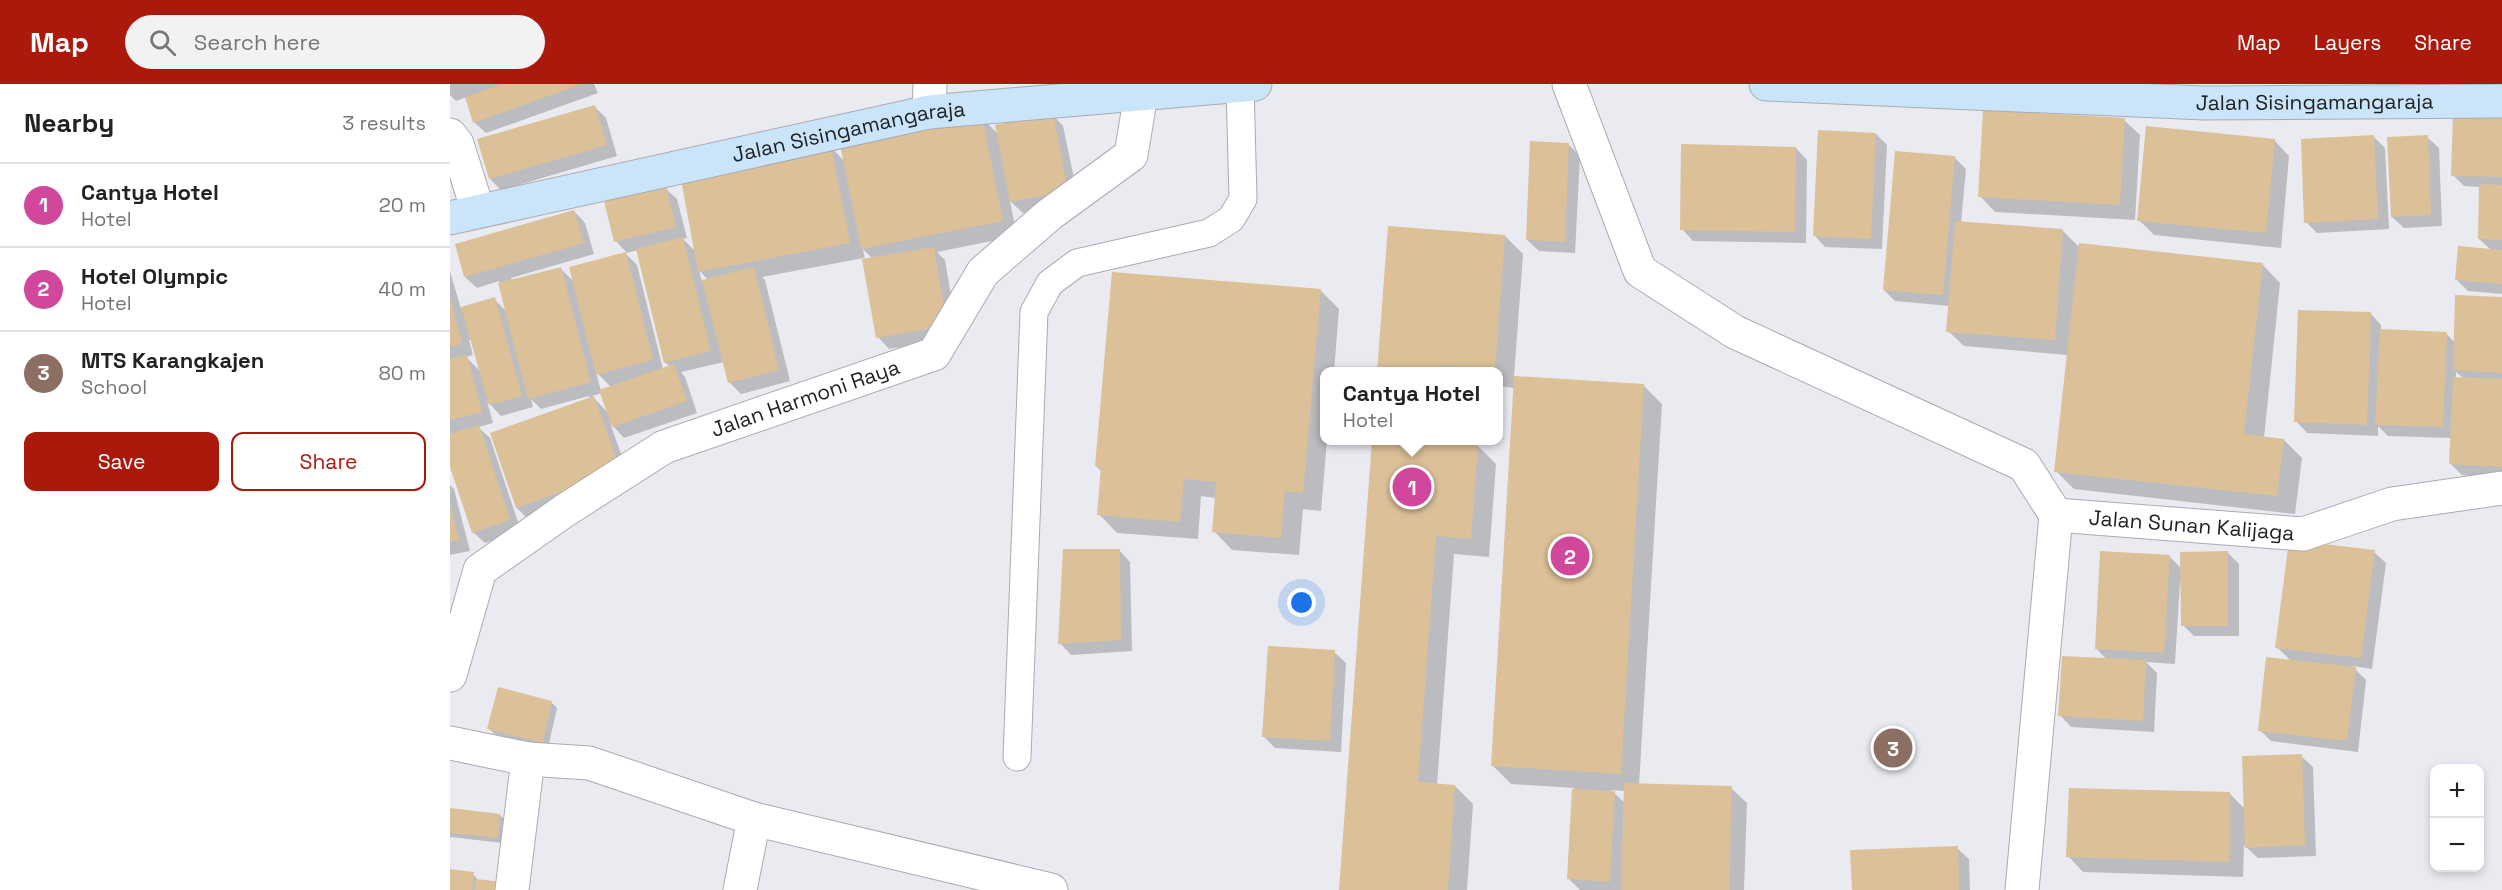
<!DOCTYPE html>
<meta charset="utf-8">
<style>
:root{--surface:#fff;--page:#f2f2f2;--text:#222;--muted:#767676;--line:#e0e0e0;--accent:#aa190b}
body{margin:0;font-family:"Space Grotesk",sans-serif;background:var(--page);color:var(--text)}
.controls{position:absolute;right:18px;bottom:18px;display:grid;overflow:hidden;border-radius:12px;box-shadow:0 3px 9px #0003}
.controls button{width:54px;height:54px;display:grid;place-items:center;padding:0;border:0;border-bottom:2px solid var(--line);background:var(--surface);color:var(--text);font:30px sans-serif}
.you{position:absolute;left:852px;top:519px;width:21px;height:21px;margin:-15px;border:4px solid #fff;border-radius:50%;background:#1a73e8;box-shadow:0 0 0 9px #1a73e833}
.badge{display:grid;place-items:center;width:39px;height:39px;border-radius:50%;background:var(--accent);color:#fff;font-size:20px;font-weight:700}
.pin{position:absolute;translate:-50% -50%;border:3px solid #fff;box-shadow:0 2px 6px #0006}
.popup{position:absolute;left:870px;top:283px;width:183px;height:78px;box-sizing:border-box;display:grid;place-content:center;border-radius:12px;background:var(--surface);filter:drop-shadow(0 2px 4px #0005);font-size:20px;white-space:nowrap;color:var(--muted)}
.popup b{font-size:22px;color:var(--text)}
.popup::after{content:'';position:absolute;left:50%;top:100%;margin-left:-12px;border:12px solid transparent;border-top-color:var(--surface)}
.list{margin:0;padding:0;list-style:none}
h2{display:flex;justify-content:space-between;align-items:center;height:78px;margin:0;padding:0 24px;font-size:26px}
h2 small{font-size:20px;font-weight:400;color:var(--muted)}
.list li{display:grid;grid-template-columns:39px 1fr auto;gap:18px;align-items:center;box-sizing:border-box;height:84px;padding:0 24px;border-top:2px solid var(--line)}
.list b{display:block;font-size:22px;white-space:nowrap}
.list p{margin:0;font-size:20px;white-space:nowrap;color:var(--muted)}
.list em{font-size:20px;font-style:normal;color:var(--muted)}
.actions{display:flex;gap:12px;padding:18px 24px}
.actions a{flex:1;padding:14px 0;border:2px solid var(--accent);border-radius:12px;text-align:center;font-size:21px;color:var(--accent)}
.actions .main{background:var(--accent);color:#fff}
.icon{flex:none;width:33px;height:33px;fill:none;stroke:currentColor;stroke-width:2;stroke-linecap:round;stroke-linejoin:round}
.map{position:relative;flex:none;width:2052px;height:806px;overflow:hidden}
header{display:flex;align-items:center;gap:36px;box-sizing:border-box;height:84px;padding:0 30px;background:var(--accent);color:#fff}
header strong{font-size:28px}
nav{display:flex;gap:33px;margin-inline-start:auto;font-size:21px}
.search{width:420px;height:54px;background:var(--page);display:flex;align-items:center;gap:15px;box-sizing:border-box;padding:0 21px;border-radius:33px;color:var(--muted);font-size:22px}
main{display:flex}
aside{flex:1;background:var(--surface)}
.map>svg:first-child{display:block}
.shadow{fill:#0003;fill-rule:evenodd}
.building{fill:#dcc098}
.lines{fill:none;stroke-linecap:round;stroke-linejoin:round}
.service-casing{stroke:#aaabb1;stroke-width:29}
.minor-casing{stroke:#aaabb1;stroke-width:35}
.secondary-casing{stroke:#aaabb1;stroke-width:35}
.service{stroke:#fff;stroke-width:27}
.minor{stroke:#fff;stroke-width:33}
.secondary{stroke:#cae4fa;stroke-width:33}
.labels{text-anchor:middle;stroke-width:6;stroke-linejoin:round;paint-order:stroke}
.street-label{font-size:21px;fill:#1f2022;stroke:#eaebf1}
</style>
<header>
<strong>Map</strong>
<div class="search"><svg class="icon" aria-label="search" viewBox="0 0 24 24"><circle cx="10" cy="10" r="6"/><path d="M15 15l6 6"/></svg>Search here</div>
<nav><a>Map</a><a>Layers</a><a>Share</a></nav>
</header>
<main>
<aside>
<h2>Nearby<small>3 results</small></h2>
<ul class="list">
<li><span class="badge" style="background:#d1479c">1</span><div><b>Cantya Hotel</b><p>Hotel</p></div><em>20 m</em></li>
<li><span class="badge" style="background:#d1479c">2</span><div><b>Hotel Olympic</b><p>Hotel</p></div><em>40 m</em></li>
<li><span class="badge" style="background:#8d6e63">3</span><div><b>MTS Karangkajen</b><p>School</p></div><em>80 m</em></li>
</ul>
<div class="actions"><a class="main">Save</a><a>Share</a></div>
</aside>
<div class="map">
<svg width="2052" height="806" viewBox="0 0 2052 806">
<rect width="100%" height="100%" fill="#eaebf1"/>
<g class="shadow">
<path d="M0,0H144L148,9L36,49L24,38L17,13L6,17L0,11Z"/>
<path d="M144,22L156,34L167,72L51,106L40,95Z"/>
<path d="M2052,29V210L2018,207L2006,195L2041,166L2029,155L2030,103L2014,102L2003,91Z"/>
<path d="M602,30L613,42L629,118L573,129L560,117L567,152L487,168L495,176L508,253L439,265L428,253L414,174L312,193L315,196L340,297L291,310L279,298L274,278L231,288L235,293L247,329L174,354L160,339L181,398L78,435L67,424L42,350L140,315L139,312L91,325L81,315L83,323L51,332L37,317L43,339L28,343L40,354L71,447L35,459L23,448L0,378V187L11,225L44,215L57,228L49,197L27,204L15,193L124,127L135,139L144,170L61,194L62,197L110,184L124,198L176,170L187,181L213,285L220,283L215,278L188,166L177,169L166,157L215,104L227,115L237,154L233,155L246,168L381,63L395,78L532,34L549,51ZM413,165L423,175L415,176ZM249,186L258,196L252,197ZM19,256H22L30,287L16,273L23,271ZM146,288L161,303L151,307ZM152,309L158,329L142,312Z"/>
<path d="M1674,36L1690,51L1685,136L1545,128L1530,112Z"/>
<path d="M1426,50L1437,61L1432,165L1375,163L1364,151Z"/>
<path d="M1924,53L1935,64L1939,145L1867,149L1856,138Z"/>
<path d="M1977,53L1989,64L1992,142L1954,144L1942,133Z"/>
<path d="M1824,56L1839,72L1831,164L1704,151L1689,136Z"/>
<path d="M1119,61L1130,72L1125,169L1089,167L1077,156Z"/>
<path d="M1346,64L1357,76L1356,159L1243,157L1232,145Z"/>
<path d="M1504,73L1516,85L1511,139L1612,146L1630,164L1812,180L1830,199L1814,354L1834,356L1852,374L1845,430L1624,405L1606,387L1618,271L1514,262L1498,247L1500,222L1445,217L1434,206Z"/>
<path d="M1055,152L1073,170L1064,293L1194,302L1212,320L1189,701L1281,704L1297,719L1294,806H1130L1119,795L1124,704L1061,700L1043,682L1065,304L1049,302V288H929ZM1161,706L1175,707V719Z"/>
<path d="M871,207L889,225L884,288H875V356H877L871,427L853,425L849,471L782,466L764,447L766,414L751,412L748,455L667,449L649,430L652,388L646,382Z"/>
<path d="M2052,214V393L2012,391L2001,380L2002,354L1938,352L1928,342V352L1857,349L1846,337L1920,229L1931,241V246L1996,249L2005,259ZM2006,288L2010,291L2014,295H2006Z"/>
<path d="M924,356H1009V360L1028,362L1046,380L1039,473L1004,470L987,701L1005,702L1023,720L1017,806H890Z"/>
<path d="M0,401L4,405L20,467L0,471Z"/>
<path d="M669,466L680,478L682,567L621,571L610,559Z"/>
<path d="M1924,468L1936,479L1922,585L1902,582L1916,596L1908,668L1821,657L1810,646L1841,577L1827,563Z"/>
<path d="M1778,469L1789,480V552H1744L1733,541L1732,498H1730L1725,580L1696,578L1707,589L1704,648L1621,643L1610,631L1657,576L1646,564L1719,472L1732,485Z"/>
<path d="M884,568L896,579L891,668L825,664L814,653Z"/>
<path d="M49,605L102,619L107,624L98,664L44,650L39,644Z"/>
<path d="M1851,672L1863,683L1866,772L1808,774L1794,761L1793,793L1633,788L1618,772L1780,710L1795,725Z"/>
<path d="M0,725L50,731L56,737L53,759L0,753Z"/>
<path d="M1507,764L1519,775L1520,806H1403Z"/>
<path d="M0,787L23,790L29,797L57,806H0Z"/>
</g>
<g class="building">
<path d="M52,0H132L23,39L15,13Z"/>
<path d="M145,21L157,61L39,95L27,55Z"/>
<path d="M1533,26L1675,34L1670,121L1528,113Z"/>
<path d="M2003,27L2052,28V93L2001,92Z"/>
<path d="M603,29L618,107L560,118L545,41Z"/>
<path d="M532,32L553,137L411,165L390,61Z"/>
<path d="M1696,42L1825,55L1816,149L1687,137Z"/>
<path d="M1368,46L1426,49L1421,155L1363,152Z"/>
<path d="M1924,51L1928,135L1854,139L1851,55Z"/>
<path d="M1978,51L1981,131L1941,133L1937,53Z"/>
<path d="M1080,57L1119,59L1115,158L1076,156Z"/>
<path d="M1231,60L1346,63L1345,148L1230,146Z"/>
<path d="M381,62L400,159L248,188L230,90Z"/>
<path d="M1445,67L1505,72L1493,211L1433,206Z"/>
<path d="M2029,100L2052,101V156L2028,155Z"/>
<path d="M216,102L226,143L164,158L154,117Z"/>
<path d="M124,126L134,159L14,193L5,160Z"/>
<path d="M1505,137L1613,145L1605,256L1496,248Z"/>
<path d="M938,142L1055,151L1045,286L996,282L995,288H927Z"/>
<path d="M233,153L261,267L214,279L186,165Z"/>
<path d="M1629,159L1813,179L1794,350L1834,355L1827,412L1604,388Z"/>
<path d="M2008,162L2052,166V200L2005,196Z"/>
<path d="M484,163L497,242L426,254L412,175Z"/>
<path d="M176,168L203,276L146,291L119,183Z"/>
<path d="M111,183L141,298L78,315L48,199Z"/>
<path d="M304,183L329,286L278,299L252,196Z"/>
<path d="M662,188L871,205L853,409L835,407L831,454L762,448L766,398L734,395L730,438L647,431L651,383L645,382Z"/>
<path d="M2005,211L2052,213V289L2003,286Z"/>
<path d="M45,213L72,312L39,321L11,223Z"/>
<path d="M0,214L12,260L0,263Z"/>
<path d="M1848,226L1921,228L1917,341L1844,338Z"/>
<path d="M1930,245L1997,248L1993,343L1925,341Z"/>
<path d="M17,271L32,328L0,336V275Z"/>
<path d="M224,280L237,317L162,343L149,306Z"/>
<path d="M1064,292L1194,300L1171,690L1041,682Z"/>
<path d="M2003,293L2052,295V383L1999,380Z"/>
<path d="M144,312L171,387L66,424L40,349Z"/>
<path d="M29,341L60,436L22,449L0,383V350Z"/>
<path d="M922,356H990L1028,360L1021,455L986,452L968,698L1005,701L998,806H889Z"/>
<path d="M0,422L9,456L0,458Z"/>
<path d="M1839,456L1925,466L1911,574L1825,564Z"/>
<path d="M613,465H670L671,556L608,560Z"/>
<path d="M1650,467L1720,471L1714,569L1645,565Z"/>
<path d="M1778,467V542H1731L1730,468Z"/>
<path d="M818,562L885,566L880,657L812,653Z"/>
<path d="M1612,572L1696,576L1693,637L1608,632Z"/>
<path d="M1816,573L1906,583L1897,657L1808,647Z"/>
<path d="M48,603L102,617L93,659L37,645Z"/>
<path d="M1852,670L1855,761L1795,764L1792,672Z"/>
<path d="M1174,699L1282,702L1279,806H1171Z"/>
<path d="M1619,704L1780,708L1779,778L1616,773Z"/>
<path d="M1122,705L1165,707L1160,798L1117,795Z"/>
<path d="M0,724L50,730L48,754L0,749Z"/>
<path d="M1508,762L1509,806H1402L1400,766Z"/>
<path d="M0,785L24,788L22,806H0Z"/>
<path d="M26,795L52,798L51,806H25Z"/>
</g>
<g class="lines">
<g class="service-casing">
<path id="service" d="M567,673L584,228L600,199L627,179L759,149L781,135L793,115L790,1"/>
</g>
<g class="minor-casing">
<g id="minor">
<path d="M1119,0L1190,187L1285,248L1574,381L1606,431L1572,806"/>
<path d="M479,28L480,0"/>
<path d="M0,51L7,60L28,127"/>
<path id="s1" d="M1606,431L1853,450L1942,420L2052,404"/>
<path id="s2" d="M0,591L30,486L114,427L214,363L484,270L533,188L600,130L681,71L691,10"/>
<path d="M0,659L78,675L139,679L304,735L601,806"/>
<path d="M62,806L78,675"/>
<path d="M290,806L304,735"/>
</g>
</g>
<g class="secondary-casing">
<g id="secondary">
<path id="s3" d="M1316,0L1754,19L2052,17"/>
<path id="s4" d="M0,134L479,28L805,0"/>
</g>
</g>
<use href="#service" class="service"/>
<use href="#minor" class="minor"/>
<use href="#secondary" class="secondary"/>
</g>
<g class="labels">
<g class="street-label">
<text dy="7" stroke="none"><textPath href="#s3" startOffset="549">Jalan Sisingamangaraja</textPath></text>
<text dy="7" stroke="none"><textPath href="#s4" startOffset="408">Jalan Sisingamangaraja</textPath></text>
<text dy="7" stroke="none"><textPath href="#s2" startOffset="480">Jalan Harmoni Raya</textPath></text>
<text dy="7" stroke="none"><textPath href="#s1" startOffset="136">Jalan Sunan Kalijaga</textPath></text>
</g>
</g>
</svg>
<div class="controls">
<button>+</button>
<button>−</button>
</div>
<div class="you"></div>
<div class="pin badge" style="left:962px;top:403px;background:#d1479c">1</div>
<div class="popup"><b>Cantya Hotel</b>Hotel</div>
<div class="pin badge" style="left:1120px;top:472px;background:#d1479c">2</div>
<div class="pin badge" style="left:1443px;top:664px;background:#8d6e63">3</div>
</div>
</main>
